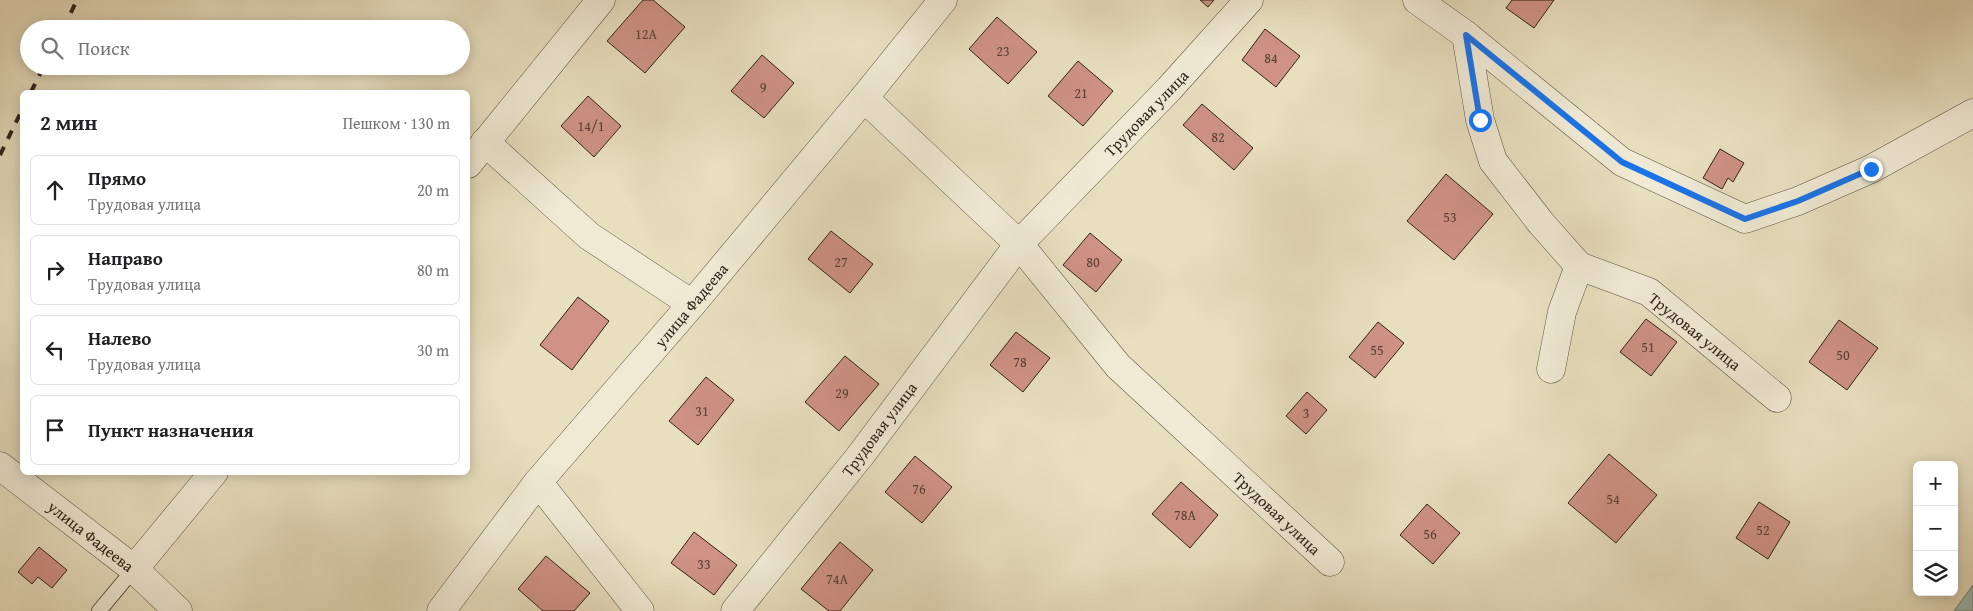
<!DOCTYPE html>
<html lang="ru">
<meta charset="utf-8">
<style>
:root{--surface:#fff;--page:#f6f6f6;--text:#202124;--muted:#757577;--line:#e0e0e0}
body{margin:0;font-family:"Gentium Book Plus",serif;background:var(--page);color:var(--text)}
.controls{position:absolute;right:15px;bottom:15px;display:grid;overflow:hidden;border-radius:8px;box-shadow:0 2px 12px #0003}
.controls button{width:45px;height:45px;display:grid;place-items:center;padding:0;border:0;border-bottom:1px solid var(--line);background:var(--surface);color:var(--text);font:25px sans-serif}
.stop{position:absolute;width:15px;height:15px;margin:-11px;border:4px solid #1a73e8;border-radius:50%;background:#fff}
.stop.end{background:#1a73e8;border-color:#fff;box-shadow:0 1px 5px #0008}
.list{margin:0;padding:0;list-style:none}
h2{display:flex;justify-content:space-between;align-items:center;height:65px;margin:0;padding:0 20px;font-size:21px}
h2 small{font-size:16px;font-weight:400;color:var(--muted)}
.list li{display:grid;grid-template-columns:32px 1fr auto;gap:15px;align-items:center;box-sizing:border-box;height:70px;margin:0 10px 10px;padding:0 10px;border:1px solid var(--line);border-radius:8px}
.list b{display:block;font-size:19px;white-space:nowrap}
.list p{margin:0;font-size:16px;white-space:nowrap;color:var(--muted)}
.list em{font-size:16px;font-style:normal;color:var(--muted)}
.icon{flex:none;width:28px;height:28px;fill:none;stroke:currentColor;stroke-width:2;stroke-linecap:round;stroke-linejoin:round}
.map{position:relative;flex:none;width:1973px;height:611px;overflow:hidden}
.search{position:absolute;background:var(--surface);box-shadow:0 2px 12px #0003;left:20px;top:20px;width:450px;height:55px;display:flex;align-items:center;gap:12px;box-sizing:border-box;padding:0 18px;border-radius:28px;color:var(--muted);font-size:19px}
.panel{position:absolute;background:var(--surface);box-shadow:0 2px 12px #0003;left:20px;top:90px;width:450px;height:385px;border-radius:8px}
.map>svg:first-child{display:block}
.water{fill:#97bcb4;stroke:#6d7f77}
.building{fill:#cf9285;stroke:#2e231b}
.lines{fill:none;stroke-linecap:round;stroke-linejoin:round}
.lane-casing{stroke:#5c5244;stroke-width:16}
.street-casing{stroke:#5c5244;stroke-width:29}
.lane{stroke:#f0ead5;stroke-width:14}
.street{stroke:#f0ead5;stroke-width:28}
.rail{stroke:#2e231b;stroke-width:4;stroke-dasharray:9 9;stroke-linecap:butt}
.route{stroke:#1a73e8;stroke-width:6}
.labels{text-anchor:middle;stroke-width:4;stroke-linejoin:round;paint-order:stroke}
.number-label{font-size:14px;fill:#563f36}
.street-label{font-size:16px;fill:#2e231b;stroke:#f0ead5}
</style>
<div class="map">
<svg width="1973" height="611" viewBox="0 0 1973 611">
<rect width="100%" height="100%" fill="#e8dfbf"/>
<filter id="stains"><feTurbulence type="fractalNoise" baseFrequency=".004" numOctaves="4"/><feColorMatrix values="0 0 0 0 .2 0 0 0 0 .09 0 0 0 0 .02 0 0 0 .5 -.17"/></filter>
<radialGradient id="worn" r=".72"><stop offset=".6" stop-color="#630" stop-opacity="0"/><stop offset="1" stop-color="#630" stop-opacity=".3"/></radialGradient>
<path class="water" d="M1973,585V611H1954Z"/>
<g class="building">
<path d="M643,0H653L685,27L645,73L607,41Z"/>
<path d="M1200,0H1214L1208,7Z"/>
<path d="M1512,0H1554L1534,28L1506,8Z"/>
<path d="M997,17L1037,52L1008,84L969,49Z"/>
<path d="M1265,29L1300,56L1276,87L1242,60Z"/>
<path d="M762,55L794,83L764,118L731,91Z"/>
<path d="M1078,61L1113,91L1083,126L1048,96Z"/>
<path d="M588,96L621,126L594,157L561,126Z"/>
<path d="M1202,104L1253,148L1234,170L1183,125Z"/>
<path d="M1720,149L1744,163L1733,182L1728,178L1722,189L1703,178Z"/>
<path d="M1446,174L1493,214L1454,260L1407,221Z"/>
<path d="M831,231L873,264L850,293L808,259Z"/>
<path d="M1090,233L1122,260L1096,292L1063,265Z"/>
<path d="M578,297L609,321L572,370L540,345Z"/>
<path d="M1646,319L1677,342L1651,376L1620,352Z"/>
<path d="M1839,320L1878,348L1847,390L1809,362Z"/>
<path d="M1378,322L1404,343L1375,378L1349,357Z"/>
<path d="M1016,332L1050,358L1023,392L990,365Z"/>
<path d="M845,356L879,384L839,431L805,402Z"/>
<path d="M706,377L734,400L698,445L669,421Z"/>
<path d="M1307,392L1327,410L1306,434L1286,416Z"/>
<path d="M1609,454L1657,495L1616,543L1568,503Z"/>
<path d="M915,456L952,487L922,523L885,492Z"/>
<path d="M1181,482L1218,515L1190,548L1152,514Z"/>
<path d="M1759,502L1790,522L1768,559L1736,538Z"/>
<path d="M1427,504L1460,533L1433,564L1400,535Z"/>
<path d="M694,532L737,565L714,595L671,563Z"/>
<path d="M840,542L873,570L840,611H829L801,589Z"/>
<path d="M39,547L67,570L52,588L38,577L32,584L18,572Z"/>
<path d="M546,556L590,593L574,611H543L518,589Z"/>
</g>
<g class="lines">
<g class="lane-casing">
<path id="lane" d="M99,611L134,569"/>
</g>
<g class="street-casing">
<g id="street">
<path d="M1417,0L1466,35L1480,120L1493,161L1541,223L1579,266L1562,312L1551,369"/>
<path d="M1466,35L1622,162L1745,219L1798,201L1871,169L1973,113"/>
<path d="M864,98L1019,244L1118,366L1330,562"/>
<path d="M485,142L589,236L692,304"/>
<path d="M468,164L601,0"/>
<path d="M1579,266L1649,292L1777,398"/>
<path d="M0,466L134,569L178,611"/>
<path d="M538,482L640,611"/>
<path d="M134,569L214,472"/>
<path d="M441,611L538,482L692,304L864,98L943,0"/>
<path d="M735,611L860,456L1019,244L1169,89L1249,0"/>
</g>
</g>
<use href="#lane" class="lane"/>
<use href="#street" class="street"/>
<g class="rail">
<path d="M63,29L77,0"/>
<path d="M31,92L44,66"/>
<path d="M0,155L22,110"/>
</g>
</g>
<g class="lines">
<path class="route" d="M1480,120L1466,35L1622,162L1745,219L1798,201L1871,169"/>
</g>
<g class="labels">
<g class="number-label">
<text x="646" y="39">12А</text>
<text x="1003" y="56">23</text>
<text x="1271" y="63">84</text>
<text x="763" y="92">9</text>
<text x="1081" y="98">21</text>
<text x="591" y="131">14/1</text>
<text x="1218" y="142">82</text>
<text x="1450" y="222">53</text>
<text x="841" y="267">27</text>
<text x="1093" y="267">80</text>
<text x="1648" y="352">51</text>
<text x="1377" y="355">55</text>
<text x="1843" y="360">50</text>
<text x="1020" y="367">78</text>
<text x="842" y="398">29</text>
<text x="702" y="416">31</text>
<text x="1306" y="418">3</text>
<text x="919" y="494">76</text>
<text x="1613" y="504">54</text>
<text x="1185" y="520">78А</text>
<text x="1763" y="535">52</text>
<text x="1430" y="539">56</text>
<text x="704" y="569">33</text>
<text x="837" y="584">74А</text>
</g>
<g class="street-label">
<text transform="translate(1146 113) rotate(-46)" y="6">Трудовая улица</text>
<text transform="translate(691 305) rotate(-50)" y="6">улица Фадеева</text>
<text transform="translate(1695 331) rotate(39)" y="6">Трудовая улица</text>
<text transform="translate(879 429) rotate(-53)" y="6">Трудовая улица</text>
<text transform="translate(1277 513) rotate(43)" y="6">Трудовая улица</text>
<text transform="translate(91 536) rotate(38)" y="6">улица Фадеева</text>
</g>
</g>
<rect width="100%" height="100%" filter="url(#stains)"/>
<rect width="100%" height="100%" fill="url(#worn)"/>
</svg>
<div class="controls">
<button>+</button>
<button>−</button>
<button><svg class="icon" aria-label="layers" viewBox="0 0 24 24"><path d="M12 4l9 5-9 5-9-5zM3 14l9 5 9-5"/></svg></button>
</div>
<div class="stop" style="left:1480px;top:120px"></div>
<div class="stop end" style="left:1871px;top:169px"></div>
<div class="search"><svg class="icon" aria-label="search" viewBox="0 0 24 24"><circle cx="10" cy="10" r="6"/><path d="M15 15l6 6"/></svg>Поиск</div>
<section class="panel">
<h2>2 мин<small>Пешком · 130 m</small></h2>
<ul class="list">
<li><svg class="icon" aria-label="ahead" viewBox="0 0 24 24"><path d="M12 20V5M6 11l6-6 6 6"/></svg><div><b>Прямо</b><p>Трудовая улица</p></div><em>20 m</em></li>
<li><svg class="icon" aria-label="right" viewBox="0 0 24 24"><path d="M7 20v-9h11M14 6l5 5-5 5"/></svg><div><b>Направо</b><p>Трудовая улица</p></div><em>80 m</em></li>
<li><svg class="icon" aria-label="left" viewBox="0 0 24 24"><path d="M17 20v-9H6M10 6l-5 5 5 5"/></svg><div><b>Налево</b><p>Трудовая улица</p></div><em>30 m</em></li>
<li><svg class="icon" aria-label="arrive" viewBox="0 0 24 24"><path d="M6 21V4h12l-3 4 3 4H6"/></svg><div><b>Пункт назначения</b></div></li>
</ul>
</section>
</div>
